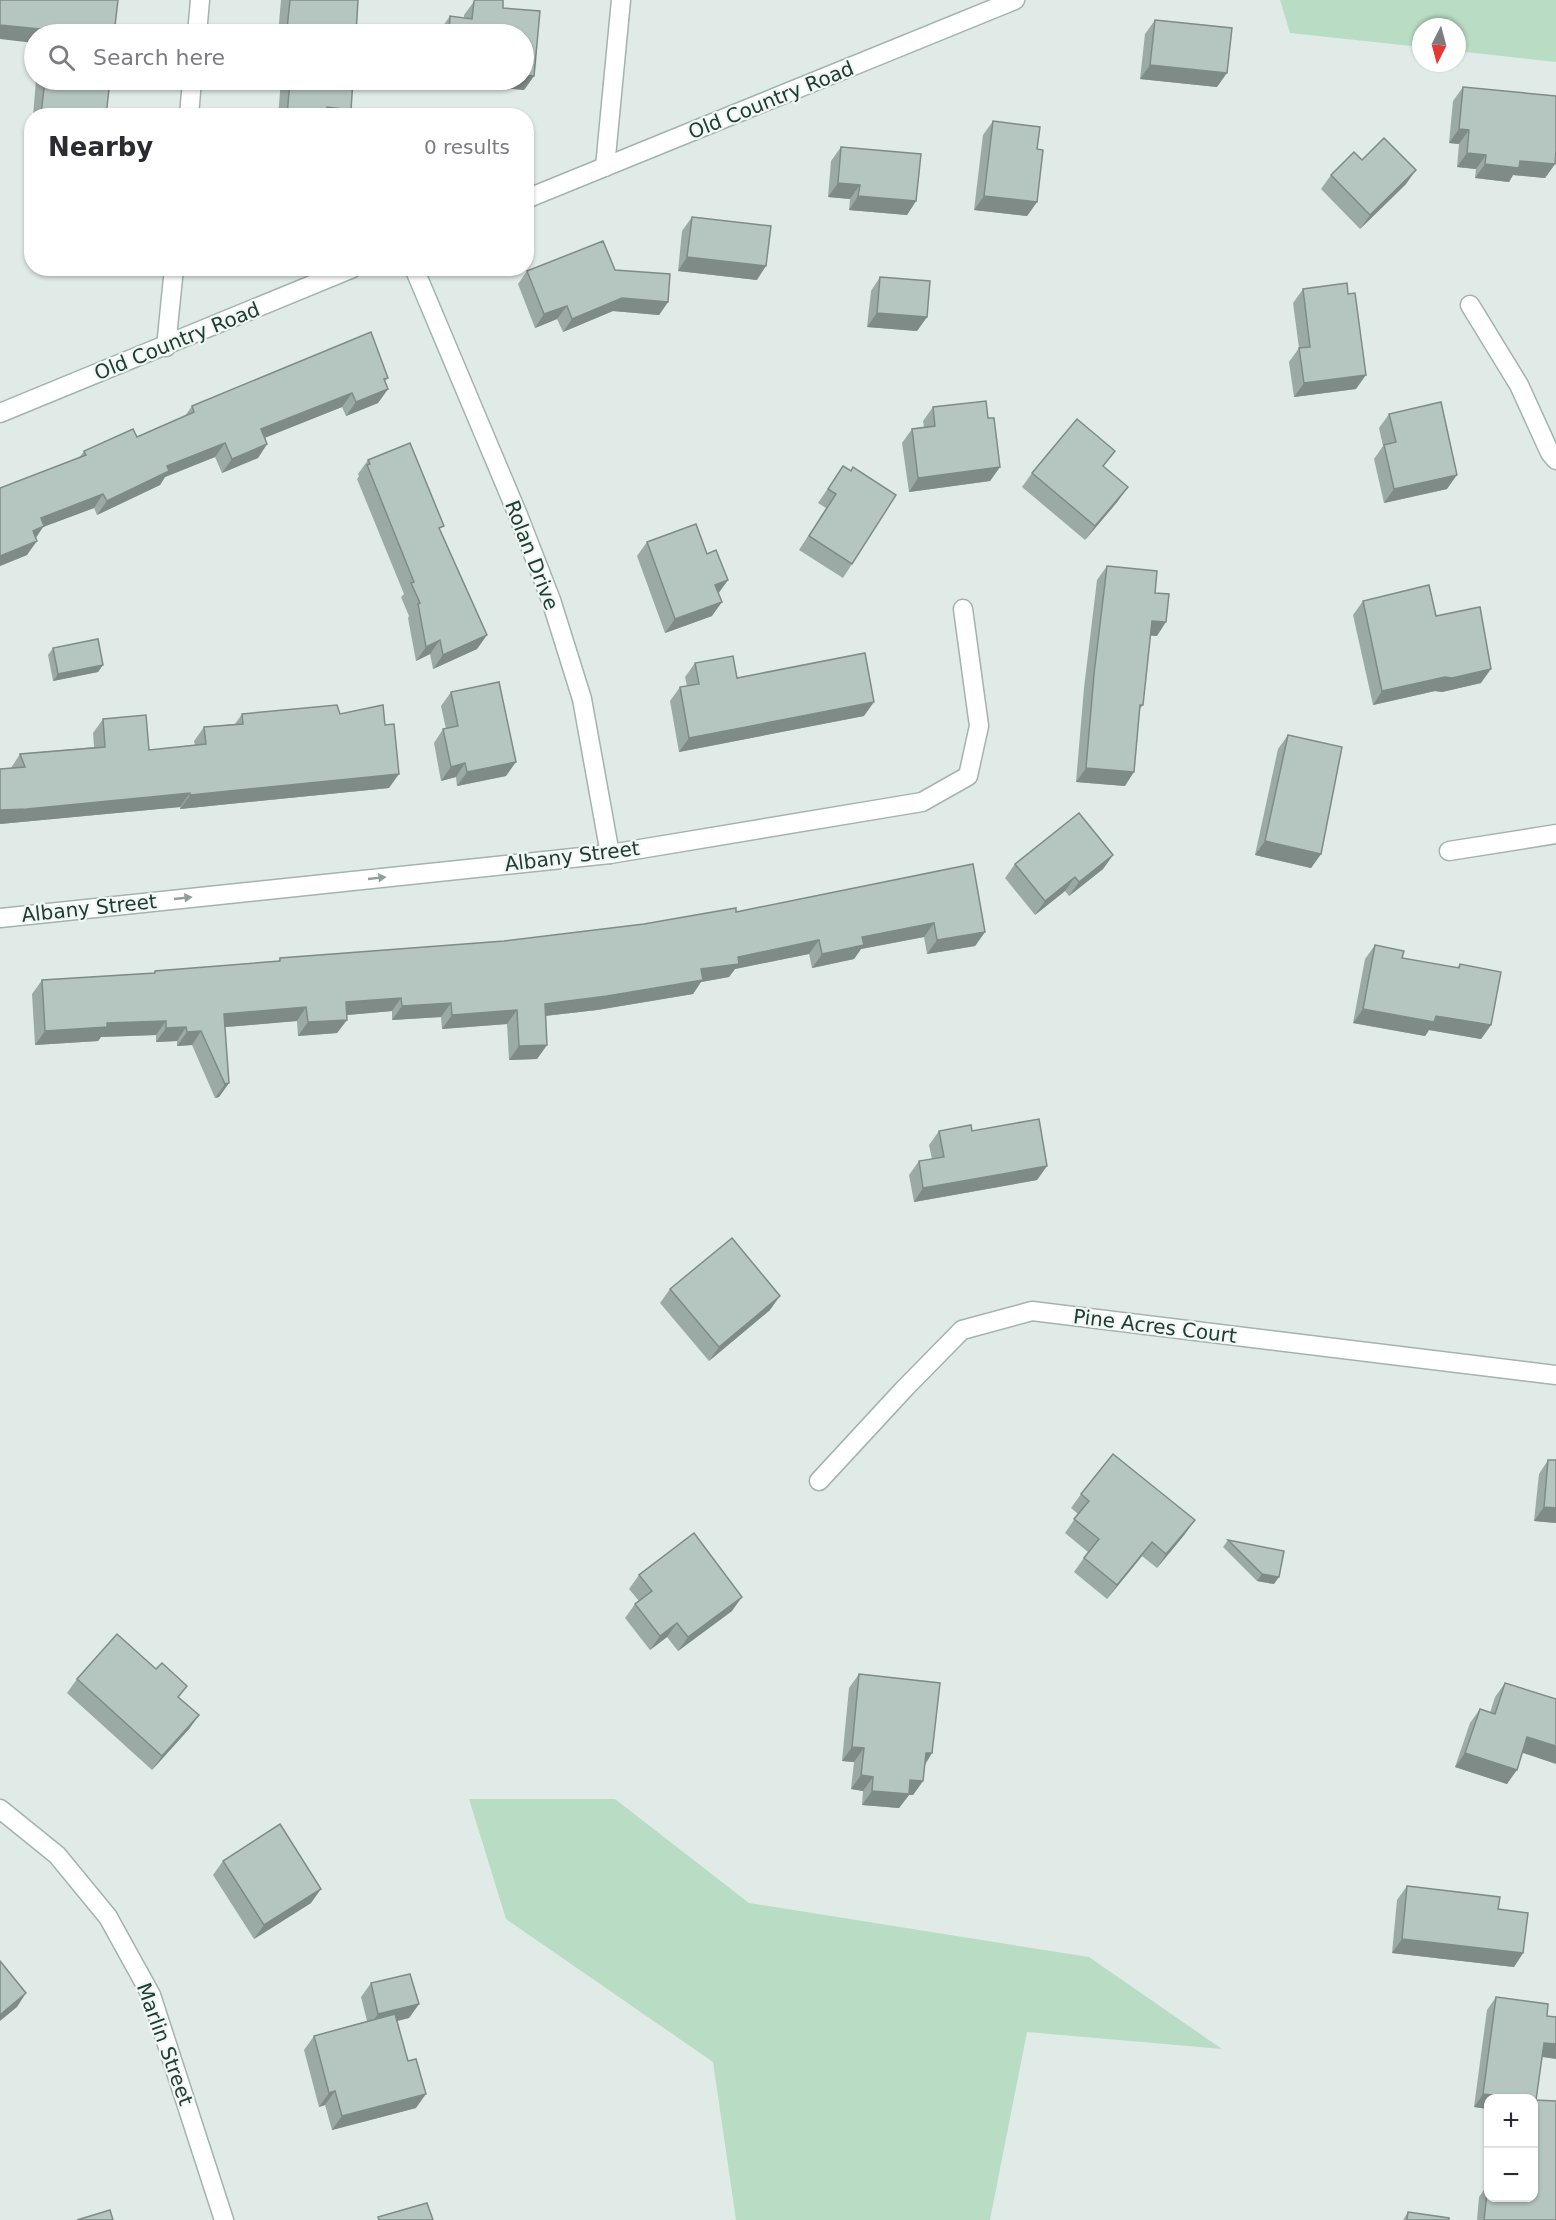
<!DOCTYPE html>
<meta charset="utf-8">
<style>
:root{--surface:#fff;--page:#f7f7f7;--text:#2b2b33;--muted:#7c7c81;--line:#e1e1e2}
body{margin:0;font-family:"DejaVu Sans",sans-serif;background:var(--page);color:var(--text)}
.controls{position:absolute;right:18px;bottom:18px;display:grid;overflow:hidden;border-radius:12px;box-shadow:0 2px 4px #0004}
.controls button{width:54px;height:54px;display:grid;place-items:center;padding:0;border:0;border-bottom:2px solid var(--line);background:var(--surface);color:var(--text);font:30px sans-serif}
.compass{position:absolute;left:1412px;top:18px;width:54px;height:54px;border-radius:50%;background:var(--surface);box-shadow:0 2px 4px #0004;rotate:186deg}
.list{margin:0;padding:0;list-style:none}
h2{display:flex;justify-content:space-between;align-items:center;height:78px;margin:0;padding:0 24px;font-size:26px}
h2 small{font-size:20px;font-weight:400;color:var(--muted)}
.icon{flex:none;width:33px;height:33px;fill:none;stroke:currentColor;stroke-width:2;stroke-linecap:round;stroke-linejoin:round}
.map{position:relative;flex:none;width:1556px;height:2220px;overflow:hidden}
.search{position:absolute;background:var(--surface);box-shadow:0 2px 4px #0004;left:24px;top:24px;width:510px;height:66px;display:flex;align-items:center;gap:15px;box-sizing:border-box;padding:0 21px;border-radius:33px;color:var(--muted);font-size:22px}
.panel{position:absolute;background:var(--surface);box-shadow:0 2px 4px #0004;left:24px;top:108px;width:510px;height:168px;border-radius:24px}
.map>svg:first-child{display:block}
.green{fill:#b9ddc4}
.lines{fill:none;stroke-linecap:round;stroke-linejoin:round}
.street-casing{stroke:#a3b3ae;stroke-width:21}
.street{stroke:#fff;stroke-width:18}
.wall{fill:#9caaa5}
.shaded-wall{fill:#7f8b86}
.building{fill:#b5c6c0;stroke:#7f8b86;stroke-width:1.5}
.oneway{fill:#909e9a}
.labels{text-anchor:middle;stroke-width:4.5;stroke-linejoin:round;paint-order:stroke}
.street-label{font-size:20px;fill:#213c35;stroke:#f1f8f4}
</style>
<div class="map">
<svg width="1556" height="2220" viewBox="0 0 1556 2220">
<rect width="100%" height="100%" fill="#e0ebe7"/>
<g class="green">
<path d="M1280,0H1556V62L1457,51V27H1421V47L1290,33Z"/>
<path d="M469,1799H615L749,1903L1089,1957L1222,2049L1027,2032L990,2220H736L713,2062L506,1919Z"/>
</g>
<g class="lines">
<g class="street-casing">
<g id="street">
<path d="M197,34L200,0"/>
<path d="M189,116L192,80"/>
<path d="M605,167L621,0"/>
<path d="M526,199L1015,0"/>
<path d="M414,268L518,515L551,600L582,699L610,854"/>
<path d="M1470,305L1519,385L1550,453L1556,460"/>
<path d="M166,347L174,268"/>
<path d="M0,413L353,268"/>
<path d="M1449,851L1556,834"/>
<path d="M0,918L610,854L922,802L968,776L979,726L963,609"/>
<path d="M819,1481L905,1388L962,1330L1032,1311L1556,1375"/>
<path d="M0,1809L57,1855L108,1917L151,1995L224,2220"/>
</g>
</g>
<use href="#street" class="street"/>
</g>
<g class="wall">
<path d="M281,0H358L356,34H278Z"/>
<path d="M475,0H503V8L540,11L534,76L524,90L436,82V80H524V34H440V30L450,16L464,18V15Z"/>
<path d="M1155,20L1217,87L1140,79L1145,34Z"/>
<path d="M36,80H110L106,116H33Z"/>
<path d="M281,80H353L347,116H278Z"/>
<path d="M1463,87L1555,164L1545,178L1513,175L1509,182L1475,178L1476,169L1457,167L1459,144L1449,143L1453,101Z"/>
<path d="M993,121L1037,202L1027,216L974,210L983,135Z"/>
<path d="M841,147L916,201L907,215L849,210L850,199L828,197L831,161Z"/>
<path d="M1362,160L1406,184L1360,229L1321,189L1331,175Z"/>
<path d="M692,217L757,280L678,271L682,231Z"/>
<path d="M615,270L668,302L659,315L613,311L563,332L557,319L535,328L518,284L527,271Z"/>
<path d="M880,277L927,317L917,331L867,327L871,291Z"/>
<path d="M1303,289L1356,389L1294,397L1289,362L1299,348L1293,303Z"/>
<path d="M388,378L385,381L388,389L378,403L346,416L342,407L265,437L267,444L258,458L222,473L215,457L165,477L160,485L97,515L94,508L43,527L36,538L27,555L0,566L84,451L137,437L185,416L192,406Z"/>
<path d="M933,407L988,418L1000,467L990,481L909,492L902,443L912,429L924,427L923,421Z"/>
<path d="M1389,414L1447,489L1384,503L1374,459L1383,446L1379,428Z"/>
<path d="M368,460L441,531L487,635L477,649L433,669L430,654L416,661L408,618L409,616L401,597L404,594L357,479L359,476L358,474Z"/>
<path d="M843,466L852,564L843,578L799,550L826,508L818,503Z"/>
<path d="M1104,467L1118,501L1085,540L1022,487L1032,473Z"/>
<path d="M647,542L707,554L728,580L718,593L712,616L665,633L637,556Z"/>
<path d="M1107,566L1155,593L1157,636L1150,635L1143,705L1140,709L1125,786L1076,782L1084,688L1097,580Z"/>
<path d="M1363,601L1481,683L1442,692L1435,691L1373,705L1353,615Z"/>
<path d="M53,648L103,665L98,672L53,681L48,655Z"/>
<path d="M695,663L737,678L864,716L679,752L670,701L680,687L687,686L685,677Z"/>
<path d="M451,692L506,776L457,786L456,777L441,781L434,743L443,729H446L441,706Z"/>
<path d="M242,714H340L389,788L180,809V807L0,824V769L11,768L20,754L94,747L93,733L103,719L149,750L195,745L194,741L204,727L235,724Z"/>
<path d="M1288,735L1321,854L1311,868L1255,855L1278,749Z"/>
<path d="M1113,855L1103,869L1069,896L1065,891L1035,915L1005,878L1015,864Z"/>
<path d="M973,864L985,932L975,946L927,954L924,937L861,949L854,959L812,968L809,954L735,969L729,977L701,982L693,994L597,1010L545,1016L547,1045L537,1059L509,1060L507,1024L442,1029L441,1017L392,1020V1011L347,1015V1020L337,1033L298,1036L297,1021L225,1027L229,1083L219,1097L215,1098L192,1045L177,1046V1041L156,1042V1035L101,1037L98,1041L35,1045L32,994L42,980L154,973L155,971L278,961L280,958L504,941L644,924L736,912Z"/>
<path d="M1375,945L1402,958L1457,968L1460,964L1491,1025L1481,1039L1429,1030L1425,1036L1353,1023L1365,959Z"/>
<path d="M939,1131H972L1047,1166L1037,1180L914,1202L909,1175L919,1161L932,1159L929,1145Z"/>
<path d="M670,1289L770,1310L709,1361L660,1303Z"/>
<path d="M1548,1460H1556V1523L1534,1521L1539,1474Z"/>
<path d="M1081,1494L1185,1534L1157,1568L1142,1556L1107,1599L1074,1572L1088,1552L1065,1533L1078,1514L1071,1508Z"/>
<path d="M1228,1540L1274,1584L1257,1581L1223,1547Z"/>
<path d="M639,1575L732,1611L678,1651L667,1637L650,1650L625,1618L635,1604L639,1601L629,1589Z"/>
<path d="M859,1674L932,1753L925,1765L923,1781L913,1795H909L899,1808L862,1805L863,1791L851,1789L854,1762L842,1761L849,1688Z"/>
<path d="M77,1679L180,1698L199,1715L189,1729L152,1770L67,1693Z"/>
<path d="M1505,1683L1522,1753L1507,1784L1455,1767L1470,1723L1480,1709L1490,1713L1495,1697Z"/>
<path d="M223,1861L311,1903L254,1939L213,1875Z"/>
<path d="M1407,1886L1498,1909L1523,1953L1514,1967L1392,1953L1397,1900Z"/>
<path d="M371,1983L419,2004L409,2018L397,2021L416,2108L332,2130L325,2105L319,2107L304,2050L314,2036L367,2021L361,1997Z"/>
<path d="M1496,1997L1542,2057L1536,2100L1556,2220H1477L1479,2197L1488,2184L1533,2198V2098H1488V2109L1474,2107L1487,2010Z"/>
<path d="M1408,2212L1449,2220H1403Z"/>
</g>
<g class="shaded-wall">
<path d="M0,25L49,30L46,34H34V43L0,39Z"/>
<path d="M287,29H294L291,34H283Z"/>
<path d="M1150,65L1227,73L1217,87L1140,79Z"/>
<path d="M524,75L534,76L524,90L436,82L437,80H524Z"/>
<path d="M327,107L351,110L347,116H321Z"/>
<path d="M1459,129L1469,130L1459,144L1449,143Z"/>
<path d="M1467,153L1486,155L1476,169L1457,167Z"/>
<path d="M1520,161L1555,164L1545,178L1513,175L1509,182L1475,178L1485,164Z"/>
<path d="M1416,170L1406,184L1360,229L1370,215Z"/>
<path d="M838,183L860,185L850,199L828,197Z"/>
<path d="M858,196L916,201L907,215L849,210Z"/>
<path d="M984,196L1037,202L1027,216L974,210Z"/>
<path d="M687,257L766,266L757,280L678,271Z"/>
<path d="M36,268H85L81,274L35,270Z"/>
<path d="M622,298L668,302L659,315L613,311L563,332L572,319Z"/>
<path d="M567,306L557,319L535,328L544,314Z"/>
<path d="M877,313L927,317L917,331L867,327Z"/>
<path d="M1366,375L1356,389L1294,397L1304,383Z"/>
<path d="M388,389L378,403L346,416L356,402Z"/>
<path d="M352,393L342,407L252,443L261,429Z"/>
<path d="M225,443L215,457L165,477L160,485L97,515L107,501L167,466Z"/>
<path d="M267,444L258,458L222,473L232,459Z"/>
<path d="M1000,467L990,481L909,492L918,478Z"/>
<path d="M1457,475L1447,489L1384,503L1394,489Z"/>
<path d="M1128,487L1118,501L1085,540L1095,526Z"/>
<path d="M103,494L94,508L43,527L34,540L23,545L41,518Z"/>
<path d="M37,541L27,555L0,566V556Z"/>
<path d="M728,580L718,594L715,585Z"/>
<path d="M722,602L712,616L665,633L675,619Z"/>
<path d="M1152,621L1166,622L1157,636L1142,635Z"/>
<path d="M487,635L477,649L433,669L443,655Z"/>
<path d="M440,640L430,654L416,661L426,647Z"/>
<path d="M103,665L98,672L53,681L58,674Z"/>
<path d="M1491,669L1481,683L1442,692L1435,691L1373,705L1382,691L1445,677Z"/>
<path d="M874,702L864,716L679,752L689,738Z"/>
<path d="M516,762L506,776L457,786L467,772Z"/>
<path d="M465,763L456,777L441,781L451,767Z"/>
<path d="M1086,768L1134,772L1125,786L1076,782Z"/>
<path d="M399,774L389,788L180,809L190,795Z"/>
<path d="M190,793L180,807L0,824V810Z"/>
<path d="M1265,841L1321,854L1311,868L1255,855Z"/>
<path d="M1113,855L1103,869L1069,896L1079,882Z"/>
<path d="M1075,877L1065,891L1035,915L1045,901Z"/>
<path d="M934,923L924,937L861,949L854,959L812,968L822,954L862,937Z"/>
<path d="M985,932L975,946L927,954L937,940Z"/>
<path d="M819,940L809,954L735,969L729,977L701,982L693,994L597,1010L535,1017L545,1004L701,969L738,957Z"/>
<path d="M401,998L392,1011L336,1016L346,1002Z"/>
<path d="M451,1003L441,1017L392,1020L402,1006Z"/>
<path d="M306,1007L297,1021L214,1028L224,1014Z"/>
<path d="M1363,1009L1436,1016L1491,1025L1481,1039L1429,1030L1425,1036L1353,1023Z"/>
<path d="M517,1010L507,1024L442,1029L452,1015Z"/>
<path d="M347,1020L337,1033L298,1036L308,1022Z"/>
<path d="M166,1021L156,1035L101,1037L98,1041L35,1045L45,1031L107,1023Z"/>
<path d="M186,1027L177,1041L156,1042L166,1028Z"/>
<path d="M201,1031L192,1045L177,1046L187,1032Z"/>
<path d="M547,1045L537,1059L509,1060L519,1046Z"/>
<path d="M229,1083L219,1097L215,1098L225,1084Z"/>
<path d="M1047,1166L1037,1180L914,1202L923,1188Z"/>
<path d="M780,1296L770,1310L709,1361L719,1347Z"/>
<path d="M1544,1507L1556,1508V1523L1534,1521Z"/>
<path d="M1195,1520L1185,1534L1157,1568L1166,1554Z"/>
<path d="M1152,1542L1142,1556L1107,1599L1117,1585Z"/>
<path d="M1262,1574L1279,1577L1274,1584L1257,1581Z"/>
<path d="M742,1597L732,1611L678,1651L688,1637Z"/>
<path d="M677,1623L667,1637L650,1650L660,1636Z"/>
<path d="M199,1715L189,1729L152,1770L162,1756Z"/>
<path d="M1527,1737L1556,1746V1764L1517,1751Z"/>
<path d="M852,1747L864,1748L854,1762L842,1761Z"/>
<path d="M926,1753H932L923,1767Z"/>
<path d="M1465,1753L1517,1770L1507,1784L1455,1767Z"/>
<path d="M861,1775L873,1777L863,1791L851,1789Z"/>
<path d="M910,1780L923,1781L913,1795H909L899,1808L862,1805L872,1791Z"/>
<path d="M321,1889L311,1903L254,1939L264,1925Z"/>
<path d="M1402,1939L1523,1953L1514,1967L1392,1953Z"/>
<path d="M26,1993L17,2007L0,2021V2015Z"/>
<path d="M419,2004L409,2018L368,2028L378,2014Z"/>
<path d="M1544,2043L1556,2044V2059L1535,2056Z"/>
<path d="M335,2091L325,2105L319,2107L329,2093Z"/>
<path d="M426,2094L416,2108L332,2130L342,2116Z"/>
<path d="M1483,2094L1500,2096L1498,2098H1488V2109L1474,2107Z"/>
</g>
<g class="building">
<path d="M0,0H118L114,34H49V30L0,25Z"/>
<path d="M290,0H358L356,34H294V29H287Z"/>
<path d="M475,0H503V8L540,11L534,76L524,75V34H449L450,16L472,19L474,1Z"/>
<path d="M1155,20L1232,28L1227,73L1150,65Z"/>
<path d="M45,80H110L106,116H56L41,114Z"/>
<path d="M290,80H353L351,110L327,107L326,116H287Z"/>
<path d="M1463,87L1556,96V150L1555,164L1520,161L1519,168L1485,164L1486,155L1467,153L1469,130L1459,129Z"/>
<path d="M993,121L1040,127L1037,149L1043,150L1037,202L984,196Z"/>
<path d="M1384,138L1416,170L1370,215L1331,175L1354,152L1362,160Z"/>
<path d="M841,147L921,154L916,201L858,196L860,185L838,183Z"/>
<path d="M692,217L771,226L766,266L687,257Z"/>
<path d="M603,241L615,270L670,274L668,302L622,298L572,319L567,306L544,314L527,271Z"/>
<path d="M880,277L930,281L927,317L877,313Z"/>
<path d="M1347,283L1348,294L1355,293L1366,375L1304,383L1299,348L1310,347L1303,289Z"/>
<path d="M371,332L388,378L384,379L388,389L356,402L352,393L261,429L267,444L232,459L225,443L167,466L169,471L107,501L103,494L41,518L44,526L33,531L37,541L0,556V488L86,455L84,451L133,429L137,437L194,412L192,406Z"/>
<path d="M986,401L988,418H994L1000,467L918,478L912,429L935,426L933,407Z"/>
<path d="M1441,402L1457,475L1394,489L1384,445L1396,442L1389,414Z"/>
<path d="M1077,419L1115,451L1103,466L1128,487L1095,526L1032,473Z"/>
<path d="M410,443L444,526L439,528L487,635L443,655L440,640L426,647L418,604L420,603L411,583L414,582L367,465L370,464L368,460Z"/>
<path d="M843,466L851,471L853,467L896,495L852,564L809,536L836,494L828,489Z"/>
<path d="M696,524L707,554L716,550L728,580L715,585L722,602L675,619L647,542Z"/>
<path d="M1107,566L1157,571L1155,593L1169,594L1166,622L1152,621L1143,705H1140L1134,772L1086,768L1094,674Z"/>
<path d="M1429,585L1436,616L1480,607L1491,669L1452,678L1445,677L1382,691L1363,601Z"/>
<path d="M98,639L103,665L58,674L53,648Z"/>
<path d="M865,653L874,702L689,738L680,687L699,684L695,663L733,656L737,678Z"/>
<path d="M499,682L516,762L467,772L465,763L451,767L443,729L458,726L451,692Z"/>
<path d="M337,705L340,714L383,705L385,725L394,724L399,774L190,795V793L27,809L0,810V769L25,767L20,754L105,747L103,719L146,715L149,750L206,744L204,727L243,724L242,714Z"/>
<path d="M1288,735L1342,747L1321,854L1265,841Z"/>
<path d="M1079,813L1113,855L1079,882L1075,877L1045,901L1015,864Z"/>
<path d="M973,864L985,932L937,940L934,923L862,937L864,945L822,954L819,940L738,957L739,964L701,969L703,980L607,996L545,1004L547,1045L519,1046L517,1010L452,1015L451,1003L402,1006L401,998L346,1002L347,1020L308,1022L306,1007L224,1014L229,1083L225,1084L201,1031L187,1032L186,1027L166,1028V1021L107,1023V1027L45,1031L42,980L155,973V971L280,961V958L504,941L644,924L736,908V912Z"/>
<path d="M1375,945L1404,951L1402,958L1459,968L1460,964L1501,972L1491,1025L1436,1016L1434,1022L1363,1009Z"/>
<path d="M1039,1119L1047,1166L923,1188L919,1161L944,1157L939,1131L971,1125L972,1131Z"/>
<path d="M732,1238L780,1296L719,1347L670,1289Z"/>
<path d="M1113,1454L1195,1520L1166,1554L1152,1542L1117,1585L1084,1558L1099,1539L1074,1519L1089,1501L1081,1494Z"/>
<path d="M1548,1460H1556V1508L1544,1507Z"/>
<path d="M694,1533L742,1597L688,1637L677,1623L660,1636L635,1604L652,1591L639,1575Z"/>
<path d="M1228,1540L1284,1551L1279,1577L1262,1574Z"/>
<path d="M117,1634L156,1669L162,1663L187,1686L178,1697L199,1715L162,1756L77,1679Z"/>
<path d="M859,1674L940,1683L932,1753H926L923,1781L910,1780L909,1794L872,1791L873,1777L861,1775L864,1748L852,1747Z"/>
<path d="M1505,1683L1556,1699V1746L1527,1737L1517,1770L1465,1753L1480,1709L1495,1714Z"/>
<path d="M280,1824L321,1889L264,1925L223,1861Z"/>
<path d="M1407,1886L1500,1897L1498,1909L1528,1913L1523,1953L1402,1939Z"/>
<path d="M0,1961L26,1993L0,2015Z"/>
<path d="M410,1974L419,2004L378,2014L371,1983Z"/>
<path d="M1496,1997L1548,2004L1547,2016L1556,2017V2044L1544,2043L1536,2100L1556,2101V2220H1484L1488,2184V2198H1533V2098H1500V2096L1483,2094Z"/>
<path d="M395,2014L408,2061L416,2059L426,2094L342,2116L335,2091L329,2093L314,2036Z"/>
<path d="M427,2203L433,2220H379L378,2217Z"/>
<path d="M110,2210L113,2220H77Z"/>
<path d="M1408,2212L1449,2218V2220H1407Z"/>
</g>
<defs><path id="oneway-solid" d="M-6-.8H1V-3.2L6.5 0L1 3.2V.8H-6Z" transform="scale(1.5)"/></defs>
<g class="oneway">
<use href="#oneway-solid" transform="translate(377 878) rotate(-6)"/>
<use href="#oneway-solid" transform="translate(183 898) rotate(-6)"/>
</g>
<g class="labels">
<g class="street-label">
<text transform="translate(771 100) rotate(-22)" y="7">Old Country Road</text>
<text transform="translate(177 341) rotate(-22)" y="7">Old Country Road</text>
<text transform="translate(532 555) rotate(69)" y="7">Rolan Drive</text>
<text transform="translate(572 856) rotate(-7)" y="7">Albany Street</text>
<text transform="translate(89 908) rotate(-6)" y="7">Albany Street</text>
<text transform="translate(1155 1326) rotate(7)" y="7">Pine Acres Court</text>
<text transform="translate(165 2044) rotate(70)" y="7">Marlin Street</text>
</g>
</g>
</svg>
<div class="controls">
<button>+</button>
<button>−</button>
</div>
<svg class="compass" viewBox="-18 -18 36 36"><path d="M0-13l5 13h-10z" fill="#e53935"/><path d="M0 13l5-13h-10z" fill="#7c7c81"/></svg>
<div class="search"><svg class="icon" aria-label="search" viewBox="0 0 24 24"><circle cx="10" cy="10" r="6"/><path d="M15 15l6 6"/></svg>Search here</div>
<section class="panel">
<h2>Nearby<small>0 results</small></h2>
<ul class="list">
</ul>
</section>
</div>
